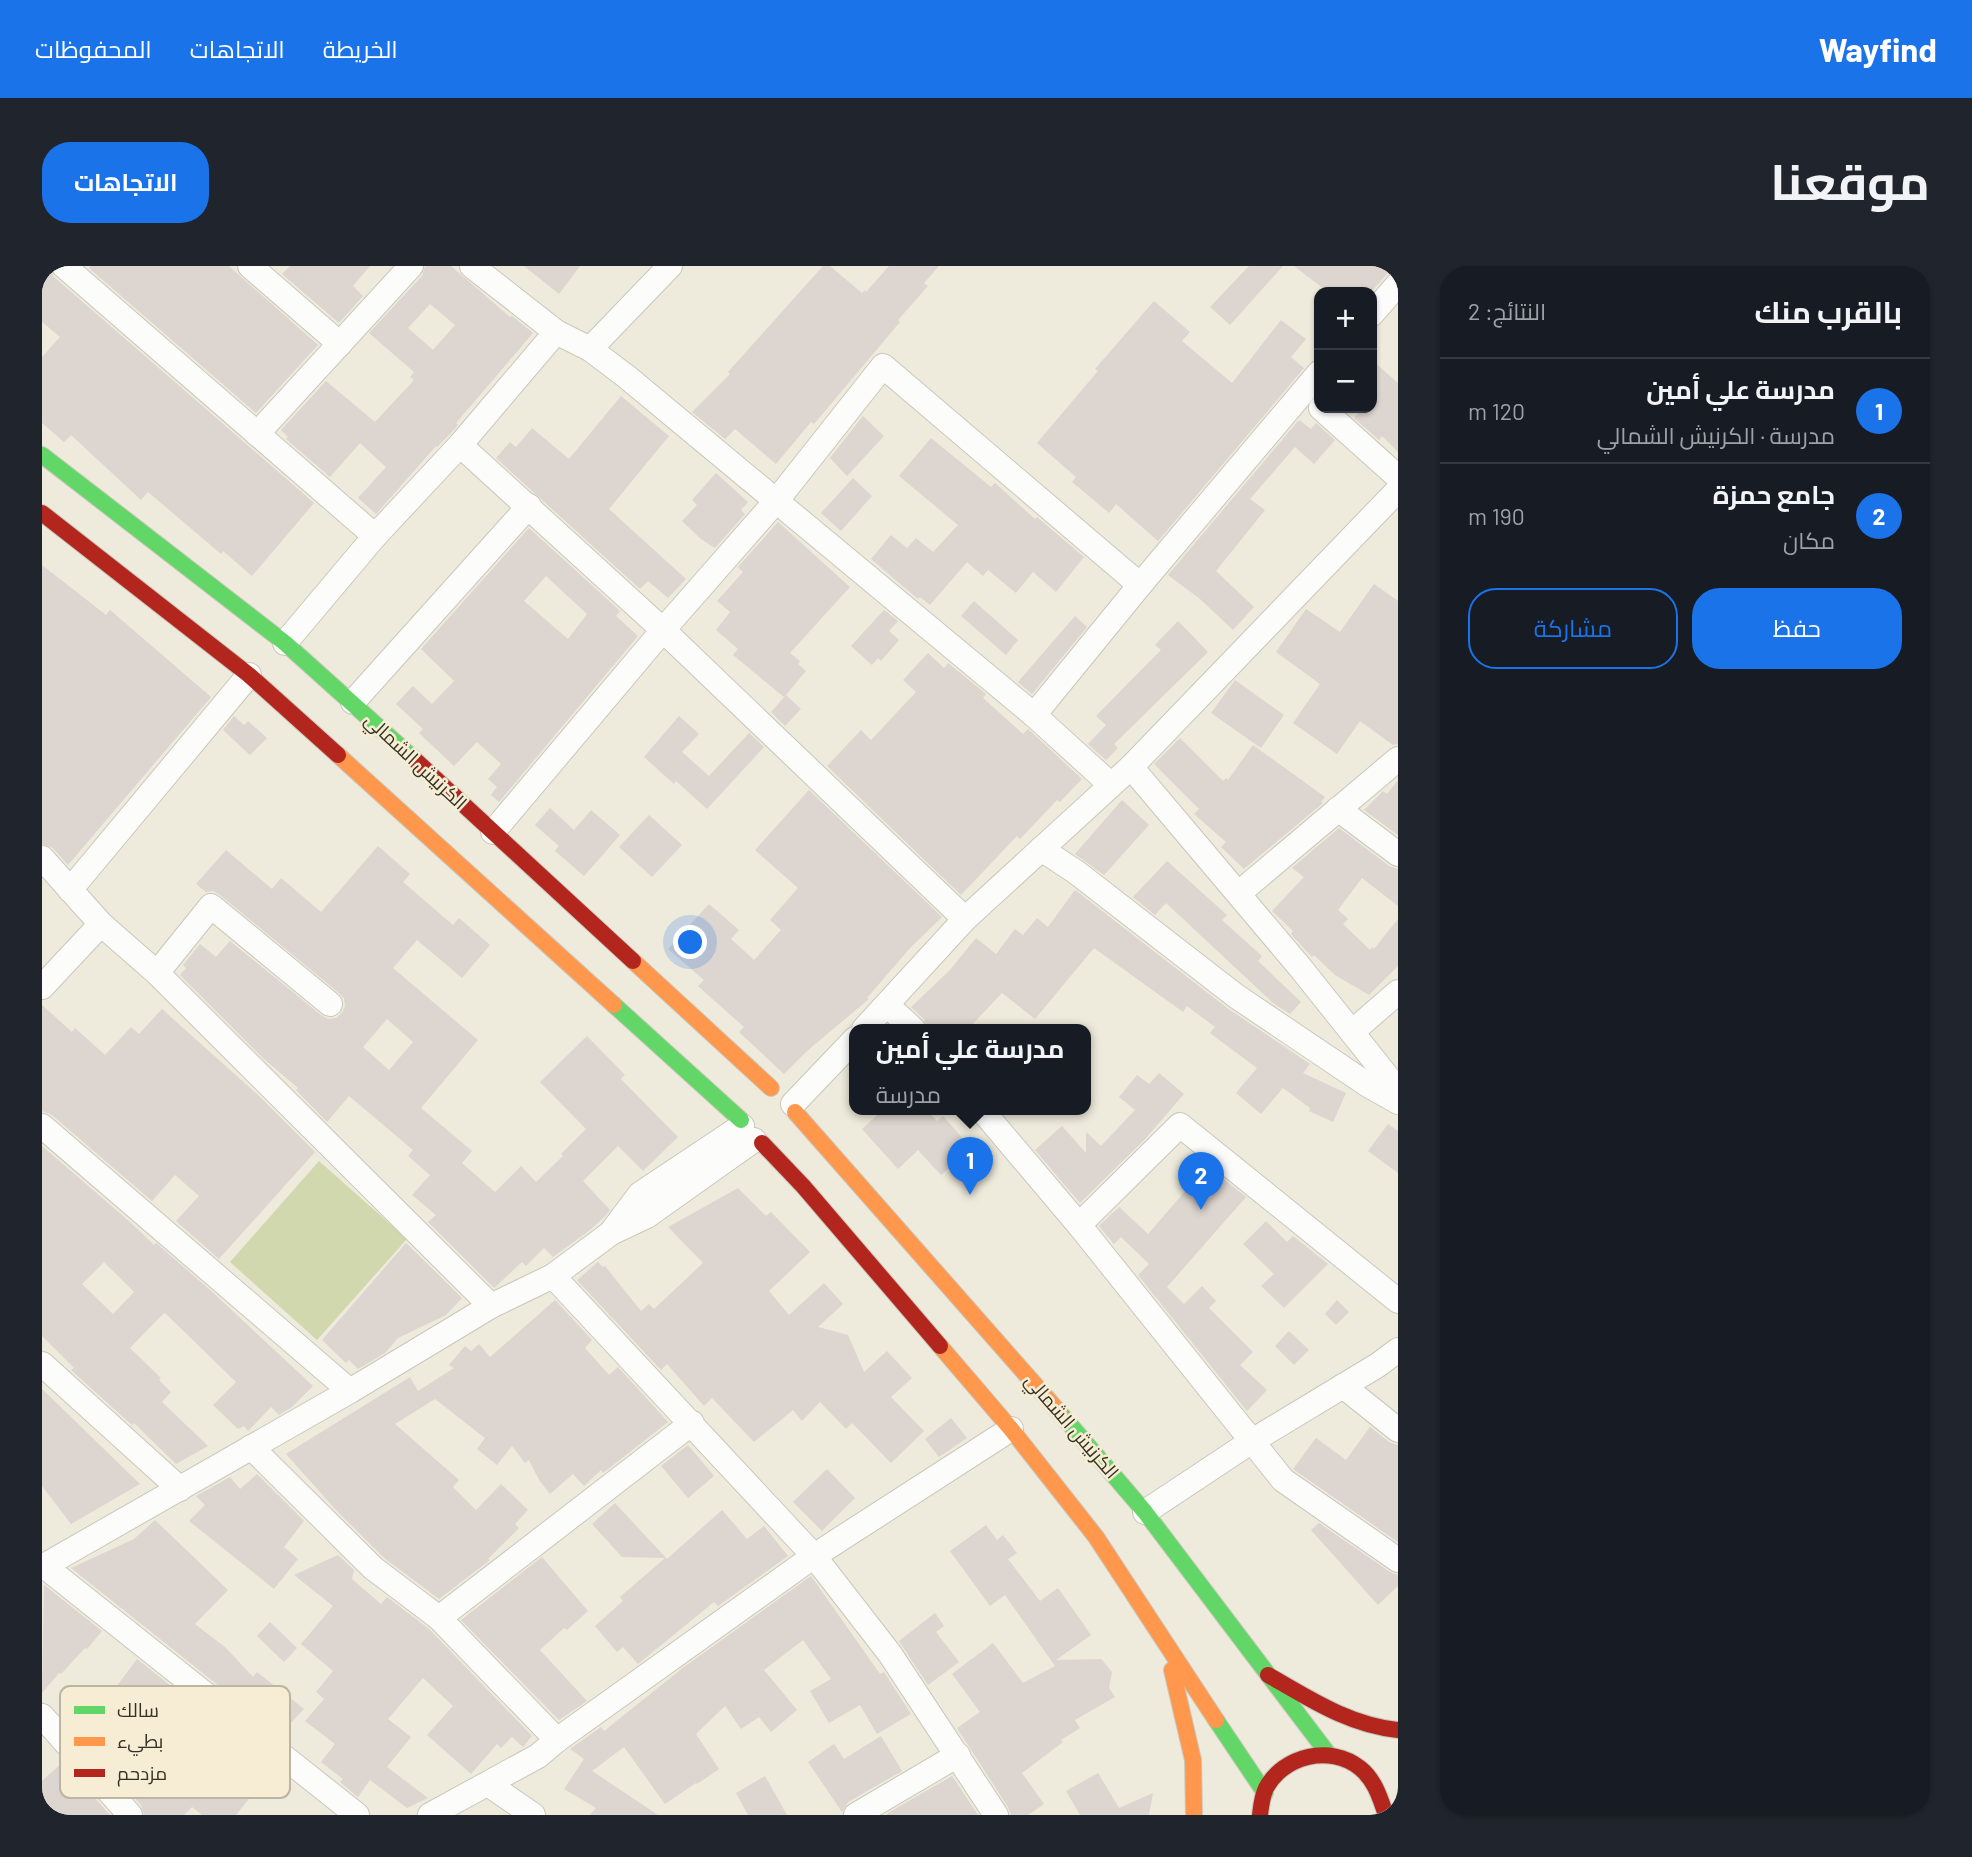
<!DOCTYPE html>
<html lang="ar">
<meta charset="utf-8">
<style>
:root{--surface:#171b24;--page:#20242c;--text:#f1f3f6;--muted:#9ea1a6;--line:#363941;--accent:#1a73e8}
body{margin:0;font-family:Barlow,Cairo,sans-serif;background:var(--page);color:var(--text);direction:rtl}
.controls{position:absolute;right:21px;top:21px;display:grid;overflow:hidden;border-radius:14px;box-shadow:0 2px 5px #0004}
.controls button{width:63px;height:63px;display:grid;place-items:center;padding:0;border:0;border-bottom:2px solid var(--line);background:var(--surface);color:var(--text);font:35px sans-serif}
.you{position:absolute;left:649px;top:677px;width:24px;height:24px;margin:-18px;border:5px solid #fff;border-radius:50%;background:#1a73e8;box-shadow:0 0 0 10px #1a73e833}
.badge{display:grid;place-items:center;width:46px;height:46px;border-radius:50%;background:var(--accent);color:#fff;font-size:23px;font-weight:700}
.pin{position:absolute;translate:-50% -58px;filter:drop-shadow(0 2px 4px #0008)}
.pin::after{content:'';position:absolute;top:37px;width:24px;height:21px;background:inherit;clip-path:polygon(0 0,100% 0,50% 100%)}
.popup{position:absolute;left:807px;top:758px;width:242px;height:91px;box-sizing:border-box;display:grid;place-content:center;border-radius:14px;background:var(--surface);filter:drop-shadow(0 2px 5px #0005);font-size:23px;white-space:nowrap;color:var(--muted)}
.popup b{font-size:26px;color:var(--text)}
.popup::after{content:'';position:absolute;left:50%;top:100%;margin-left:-14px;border:14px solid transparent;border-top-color:var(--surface)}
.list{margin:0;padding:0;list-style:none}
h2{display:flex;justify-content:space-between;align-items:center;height:91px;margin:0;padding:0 28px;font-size:30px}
h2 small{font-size:23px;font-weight:400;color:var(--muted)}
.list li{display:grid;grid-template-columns:46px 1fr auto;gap:21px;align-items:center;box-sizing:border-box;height:105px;padding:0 28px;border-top:2px solid var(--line)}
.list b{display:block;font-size:26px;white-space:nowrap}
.list p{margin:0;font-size:23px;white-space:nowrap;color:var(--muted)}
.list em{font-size:23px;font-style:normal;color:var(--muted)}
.actions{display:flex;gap:14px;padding:21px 28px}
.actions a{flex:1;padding:16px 0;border:2px solid var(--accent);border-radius:28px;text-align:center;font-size:24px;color:var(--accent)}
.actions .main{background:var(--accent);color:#fff}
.map{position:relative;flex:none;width:1356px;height:1549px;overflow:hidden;direction:ltr;border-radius:28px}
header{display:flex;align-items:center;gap:42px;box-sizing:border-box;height:98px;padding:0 35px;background:var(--accent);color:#fff}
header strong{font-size:33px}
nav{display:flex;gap:38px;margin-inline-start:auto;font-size:24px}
.intro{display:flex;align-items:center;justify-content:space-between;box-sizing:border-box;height:168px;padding:0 42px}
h1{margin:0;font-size:49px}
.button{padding:18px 32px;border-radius:28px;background:var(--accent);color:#fff;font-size:24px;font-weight:700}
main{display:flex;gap:42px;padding:0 42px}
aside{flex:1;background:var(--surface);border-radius:28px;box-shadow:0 2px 5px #0004}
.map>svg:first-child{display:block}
.green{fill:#d2d8ae}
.building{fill:#ddd5cf;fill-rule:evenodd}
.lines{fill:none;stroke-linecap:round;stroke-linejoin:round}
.street-casing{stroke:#cac7bc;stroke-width:26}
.fast-casing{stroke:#cac7bc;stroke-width:18}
.slow-casing{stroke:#cac7bc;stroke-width:18}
.jam-casing{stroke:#cac7bc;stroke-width:18}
.street{stroke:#fcfcfa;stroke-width:24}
.fast{stroke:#63d668;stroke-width:16}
.slow{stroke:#ff974d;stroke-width:16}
.jam{stroke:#b3261e;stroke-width:16}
.labels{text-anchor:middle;stroke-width:5;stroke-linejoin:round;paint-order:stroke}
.street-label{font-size:19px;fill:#353127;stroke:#f6edd4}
.key{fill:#f6edd4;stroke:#bcb5a0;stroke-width:2}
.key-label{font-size:19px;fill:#353127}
</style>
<header>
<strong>Wayfind</strong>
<nav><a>الخريطة</a><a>الاتجاهات</a><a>المحفوظات</a></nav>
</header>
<div class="intro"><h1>موقعنا</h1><a class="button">الاتجاهات</a></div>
<main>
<aside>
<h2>بالقرب منك<small>النتائج: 2</small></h2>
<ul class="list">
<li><span class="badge">1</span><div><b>مدرسة علي أمين</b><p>مدرسة · الكرنيش الشمالي</p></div><em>120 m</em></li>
<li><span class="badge">2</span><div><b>جامع حمزة</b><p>مكان</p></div><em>190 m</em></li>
</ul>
<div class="actions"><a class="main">حفظ</a><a>مشاركة</a></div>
</aside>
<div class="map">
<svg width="1356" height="1549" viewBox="0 0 1356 1549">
<rect width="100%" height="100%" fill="#eeeadc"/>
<path class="green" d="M277,895L365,973L275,1074L188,996Z"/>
<g class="building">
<path d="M0,0L8,3L12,11L272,237L210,310L181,285L179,288L106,226L99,234L29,169L22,176L0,157V91L18,71L0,56Z"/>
<path d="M49,0H187L276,79L214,147L47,2Z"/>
<path d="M248,0H328L311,20L321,30L297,57L240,8Z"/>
<path d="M383,0H409L468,51L470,50L491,67L414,157L416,159L407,169L395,181L394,180L334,248L316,232L344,201L318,177L288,211L244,173L246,171L239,164L284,115L333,156L372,114L368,111L372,106L327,67L380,10ZM388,38L413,59L391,84L366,62Z"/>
<path d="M482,0H538L517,28Z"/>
<path d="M781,0H788L820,27L823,24L824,26L847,0H897L882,17L886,20L856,54L858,56L772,158L769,156L734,198L693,163L683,173L650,146L688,108L686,106Z"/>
<path d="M1207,0H1241L1188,59L1168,41Z"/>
<path d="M1252,0H1356V4L1345,8L1329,26H1286Z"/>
<path d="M1112,35L1148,66L1140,75L1190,117L1239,54L1264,73L1249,91L1262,102L1116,275L1074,238L1067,247L1030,216L1034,211L995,177L1056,105L1053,103Z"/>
<path d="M1330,94L1356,117V186L1340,170L1337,174L1312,152L1321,142H1330Z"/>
<path d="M579,130L627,170L567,243L644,313L626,332L606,315L598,323L454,192L468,176L474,181L490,162L527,193Z"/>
<path d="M821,150L842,170L805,210L788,192Z"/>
<path d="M1257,154L1269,163L1274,157L1293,174L1272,198L1253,181L1208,233L1223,244L1174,305L1212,341L1191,364L1158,333L1126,309Z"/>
<path d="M889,172L949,221L953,217L993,253L995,251L1042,291L1014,326L991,306L974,327L946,304L941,310L925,296L888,339L878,331L876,333L829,293L849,269L865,282L874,272L891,286L916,259L857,210Z"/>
<path d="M674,207L706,236L699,244L703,248L673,282L659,273L640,255L655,239L650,234Z"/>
<path d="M811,212L830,230L799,265L779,247Z"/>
<path d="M736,256L808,321L748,387L758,395L756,398L764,405L742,431L691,389L696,383L674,364L688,346L675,335L701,306L696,301Z"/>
<path d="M487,262L578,345L574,350L596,370L457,536L449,529L455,521L446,513L459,498L435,476L412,500L377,467L381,463L354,438L371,420L390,438L412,415L379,383ZM504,310L545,348L526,373L482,335Z"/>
<path d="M0,299L64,349L68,344L169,431L26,599L11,582L0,578Z"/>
<path d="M1332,318L1356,335V478L1351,479L1318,455L1295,488L1251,457L1278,418L1234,386L1264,343L1298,366Z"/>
<path d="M932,335L976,374L964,389L919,350Z"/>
<path d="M842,344L856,355L847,365L857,374L839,395L836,392L830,399L809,380Z"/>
<path d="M1033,350L1045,361L990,428L976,416Z"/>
<path d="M1136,355L1166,386L1072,478L1076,482L1064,494L1046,478L1064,459L1054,450L1119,384L1113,379Z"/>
<path d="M886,387L902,402L906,397L944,428L941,432L981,468L986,463L1040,513L1018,536L1015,534L978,573L975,570L919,629L785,500L819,464L829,474L874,426L861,414Z"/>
<path d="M1193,414L1242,449L1219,482L1169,447Z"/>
<path d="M744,429L759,443L743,460L729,446Z"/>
<path d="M192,450L202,459L206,455L225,472L208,489L181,464Z"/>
<path d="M637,450L657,468L640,486L667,510L707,467L722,481L665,543L634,515L632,518L602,491Z"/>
<path d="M1138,472L1181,515L1184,512L1186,514L1211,479L1283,531L1279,536L1281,537L1202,603L1179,581L1184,576L1152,548L1157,543L1112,498Z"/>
<path d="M1356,514V569L1322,544L1341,525L1345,528Z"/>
<path d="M767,524L900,651L868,682L825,732L827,733L765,785L742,808L697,766L702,761L656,720L662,714L626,683L667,638L697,664L689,673L712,694L739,664L728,654L756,622L713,584Z"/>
<path d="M1080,534L1107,559L1062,609L1033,588Z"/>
<path d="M508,542L532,564L549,544L578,569L542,610L513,585L517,580L493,559Z"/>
<path d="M607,549L640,579L610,611L577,581Z"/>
<path d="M1297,562L1347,600L1356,603V640L1320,612L1296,644L1306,653L1301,658L1328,684L1330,681L1332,683L1356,653V700L1327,729L1293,709L1272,689L1270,691L1249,668L1251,665L1230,645L1262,611L1250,602Z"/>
<path d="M336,580L368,608L361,616L411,659L417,652L448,679L420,712L375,674L351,702L436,774L379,842L430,885L420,897L453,926L479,900L494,916L521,890L519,888L544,863L498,816L545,770L583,809L579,813L636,871L601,905L576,880L541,915L568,944L564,949L548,964L511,991L502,982L484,1000L480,996L452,1022L386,956L394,949L370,929L388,909L366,890L371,884L307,830L285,856L254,824L256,822L222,793L138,709L144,702L141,699L158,678L174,691L188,675L279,749L286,753L294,752L300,747L303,740L302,732L297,727L178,629L171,625L164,626L154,618L184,584L230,623L239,612L279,646ZM345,753L371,776L347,804L321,781Z"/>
<path d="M1125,595L1185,649L1180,654L1220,690L1216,695L1259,736L1248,748L1231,737L1124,637L1113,649L1091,631Z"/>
<path d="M1033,624L1185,742L1268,798L1261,807L1304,827L1291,856L1267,845L1268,842L1241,822L1219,848L1194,827L1215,802L1168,767L1173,761L1145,740L1141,746L1052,682L993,753L960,727L926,763H885L882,753L869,741L908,704L934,672L954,688L973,663L981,669L995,652L1006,661Z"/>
<path d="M0,739L30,766L33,762L63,789L89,761L97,768L120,743L217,830L273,886L177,993L134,955L157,930L133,909L110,935L10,849L0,845Z"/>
<path d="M1117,807L1142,828L1103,873L1038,937L993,884L1020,860L1044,887V866L1059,880L1093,844L1077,831L1095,809L1107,818Z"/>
<path d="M842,843H884L895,855L901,850L929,882L899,909L876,884L856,903L820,863Z"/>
<path d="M1346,858L1356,865V907L1326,885Z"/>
<path d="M0,880L89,957L112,979L114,977L167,1023L271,1120L250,1141L237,1149L229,1141L206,1165L202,1160L196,1163L171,1139L194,1116L123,1047L121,1048L88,1082L119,1112L117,1114L129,1126L120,1136L166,1180L134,1198L92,1157L90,1159L29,1104L32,1102L0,1070ZM62,996L92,1026L71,1048L40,1018Z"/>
<path d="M1165,900L1204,931L1125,1021L1142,1038L1160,1020L1174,1035L1167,1042L1211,1086L1198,1099L1225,1124L1205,1145L1096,1009L1107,998L1079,971L1072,978L1057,960L1077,941L1106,968Z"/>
<path d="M696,922L724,950L729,946L768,986L727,1025L747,1049L782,1017L801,1038L776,1061L806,1069L822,1106L845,1085L870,1112L849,1131L882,1165L849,1197L810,1157L804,1163L778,1136L760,1155L751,1144L712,1176L670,1132L662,1140L625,1098L619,1104L535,1014L556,996L561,1001L563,1000L599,1045L607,1038L612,1043L661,997L626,961Z"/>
<path d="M1224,955L1245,976L1251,970L1286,998L1242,1042L1219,1020L1232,1008L1201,978Z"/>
<path d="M364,977L420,1032L404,1049L356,1072L343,1087L316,1103L307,1094L304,1097L280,1074Z"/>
<path d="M513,1034L550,1074L543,1082L567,1109L576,1101L626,1156L561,1207L559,1204L542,1220L531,1208L508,1228L497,1214L487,1194L483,1197L470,1180L455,1199L435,1183L443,1172L393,1133L353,1158L417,1214L411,1221L434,1244L459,1218L486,1244L473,1258L477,1262L446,1293L448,1294L397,1333L341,1291L295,1245L244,1188L368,1111L376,1125L412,1102L407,1099L423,1080L429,1085L437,1078L448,1091Z"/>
<path d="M1295,1034L1307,1046L1294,1059L1283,1048Z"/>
<path d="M1247,1065L1267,1084L1252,1099L1233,1080Z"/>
<path d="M0,1123L98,1218L29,1258L0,1220Z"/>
<path d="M909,1152L925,1172L897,1191L883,1173Z"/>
<path d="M1328,1161L1347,1176L1356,1179V1276L1251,1203L1274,1172L1304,1194Z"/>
<path d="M646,1179L672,1210L646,1232L619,1200Z"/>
<path d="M785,1203L813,1232L780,1265L751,1236Z"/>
<path d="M215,1208L262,1255L242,1281L256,1293L232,1323L147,1255L163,1239L154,1230L188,1211L198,1223Z"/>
<path d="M573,1237L625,1293L680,1244L705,1273L722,1260L746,1290L676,1340L672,1336L596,1398L581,1381L575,1386L553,1360L581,1335L578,1331L623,1292L580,1291L550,1258Z"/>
<path d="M113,1254L186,1324L153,1358L184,1382L211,1411L215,1406L262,1443L240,1466L215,1443L211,1447L29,1302L92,1273Z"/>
<path d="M1277,1257L1348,1306L1356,1309V1320L1336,1339L1269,1264Z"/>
<path d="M944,1259L955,1274L961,1269L975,1287L966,1293L998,1335L1016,1322L1049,1369L1014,1394L1059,1393L1070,1406L1067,1422L1073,1431L1033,1454L1038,1462L1019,1474L1021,1476L980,1507L1002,1538L986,1549H969L966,1541L915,1462L938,1446L910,1408L951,1377L981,1417L1013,1400L963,1329L948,1340L908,1285Z"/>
<path d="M296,1289L312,1304L310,1313L339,1338L345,1331L387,1363L490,1470L481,1481L470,1471L459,1482L455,1478L429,1508L385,1469L411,1440L381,1412L346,1453L369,1471L345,1501L386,1532L365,1542L328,1514L316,1531L298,1516L301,1513L279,1496L293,1478L263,1455L282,1433L274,1426L291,1405L259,1378L291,1340L252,1309Z"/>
<path d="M500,1291L546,1345L525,1364L522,1362L498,1384L545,1435L517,1454L419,1354Z"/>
<path d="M769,1310L838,1408L842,1406L869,1448L835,1468L818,1439L787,1457L768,1425L789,1413L761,1374L722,1404L755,1444L729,1466L717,1451L699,1463L683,1440L654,1468L677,1503L655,1518L654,1517L623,1538L582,1481L550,1505L616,1549H548L554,1542L522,1523L542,1493L528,1483L559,1461L562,1465L642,1401Z"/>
<path d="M2,1319L60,1365L45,1383L43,1382L19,1408L17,1407L0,1427Z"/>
<path d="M893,1347L902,1360L894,1366L917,1396L886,1419L857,1375Z"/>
<path d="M228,1356L255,1382L242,1396L215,1370Z"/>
<path d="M95,1393L134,1424L99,1470L141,1512L187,1466L214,1491L216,1489L232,1502L194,1549H160L150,1541L142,1549H102L99,1539L22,1452L42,1435L54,1448Z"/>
<path d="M839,1470L860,1505L806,1536L800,1546L766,1496L792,1478L802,1493Z"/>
<path d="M21,1496L68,1549H0V1515Z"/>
<path d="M1056,1507L1077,1542L1111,1527L1107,1549H1038L1024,1525Z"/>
<path d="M723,1510L745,1549H706L694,1527Z"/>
<path d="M910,1510L936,1549H845L846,1547Z"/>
</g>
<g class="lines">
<g class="street-casing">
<g id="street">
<path d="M22,0L333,270"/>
<path d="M208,0L298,78"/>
<path d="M430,0L514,66L548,83L585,111L992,449L1068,518"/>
<path d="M1330,48L1356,18"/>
<path d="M548,83L628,0"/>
<path d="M1279,142L1356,211"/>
<path d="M215,168L369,0"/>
<path d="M418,179L621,364L923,653"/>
<path d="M243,377L333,270L418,179L514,66"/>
<path d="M311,436L487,240"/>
<path d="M992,449L1098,319L1277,107"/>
<path d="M1089,501L1257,700L1356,824"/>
<path d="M1296,543L1356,588"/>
<path d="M451,566L621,364L735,234L841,100L1098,319"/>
<path d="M999,583L1034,606L1194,730L1326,819L1356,836"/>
<path d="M0,592L59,658L115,707L449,1040"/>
<path d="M28,624L207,409"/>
<path d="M1197,627L1356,493"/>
<path d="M115,707L169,640L288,738"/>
<path d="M0,721L59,658"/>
<path d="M845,739L871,763"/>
<path d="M822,763L923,653L1089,501L1356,224"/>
<path d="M1310,766L1356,726"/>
<path d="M751,838L813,773"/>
<path d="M939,843L1037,959L1241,1214L1356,1294"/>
<path d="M0,860L308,1125"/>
<path d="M1037,959L1138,859L1356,1035"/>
<path d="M571,964L598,928L700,860"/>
<path d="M511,1010L772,1290L848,1388L954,1549"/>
<path d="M0,1098L138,1223"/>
<path d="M1301,1120L1356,1164"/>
<path d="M209,1181L331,1302L397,1352L515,1474"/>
<path d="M1103,1246L1210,1175L1336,1099L1356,1084"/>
<path d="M2,1300L315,1549"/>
<path d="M0,1301L308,1125L449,1040L511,1010L569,967L605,950L712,874"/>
<path d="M397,1352L650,1157"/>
<path d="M0,1450L88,1549"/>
<path d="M446,1518L491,1549"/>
<path d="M388,1549L496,1490L515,1474L772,1290L969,1163"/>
<path d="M814,1549L916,1489"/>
</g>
</g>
<g class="fast-casing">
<g id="fast">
<path d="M0,189L243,377L371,492"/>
<path d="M572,739L699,854"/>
<path d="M1018,1147L1103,1246L1287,1489"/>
<path d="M1174,1454L1223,1527"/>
</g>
</g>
<g class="slow-casing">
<g id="slow">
<path d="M296,489L572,739"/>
<path d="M591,695L729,822"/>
<path d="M753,846L1018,1147"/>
<path d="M898,1080L969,1163L1054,1271L1174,1454"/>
<path d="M1130,1404L1151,1494L1152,1549"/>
</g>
</g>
<g class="jam-casing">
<g id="jam">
<path d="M0,247L207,409L296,489"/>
<path d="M371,492L591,695"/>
<path d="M720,877L761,920L898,1080"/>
<path d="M1226,1409C1268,1433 1307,1459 1356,1464"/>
<path d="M1218,1549C1219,1541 1220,1530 1224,1522C1241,1490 1288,1478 1318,1502C1333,1514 1338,1532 1344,1549"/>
</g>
</g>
<use href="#street" class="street"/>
<use href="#fast" class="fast"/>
<use href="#slow" class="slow"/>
<use href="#jam" class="jam"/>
</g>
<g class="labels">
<g class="street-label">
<text transform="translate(374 495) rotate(43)" y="7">الكرنيش الشمالي</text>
<text transform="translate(1030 1160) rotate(49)" y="7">الكرنيش الشمالي</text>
</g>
</g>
<rect x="18" y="1420" width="230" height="112" rx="10" class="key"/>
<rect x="32" y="1440" width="31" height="8" fill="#63d668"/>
<rect x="32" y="1471" width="31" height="9" fill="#ff974d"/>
<rect x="32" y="1503" width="31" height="8" fill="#b3261e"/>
<g class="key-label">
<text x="75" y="1451">سالك</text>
<text x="75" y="1482">بطيء</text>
<text x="75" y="1514">مزدحم</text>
</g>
</svg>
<div class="controls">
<button>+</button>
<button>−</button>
</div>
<div class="you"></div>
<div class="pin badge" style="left:928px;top:929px">1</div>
<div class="popup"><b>مدرسة علي أمين</b>مدرسة</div>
<div class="pin badge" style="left:1159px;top:944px">2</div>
</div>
</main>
